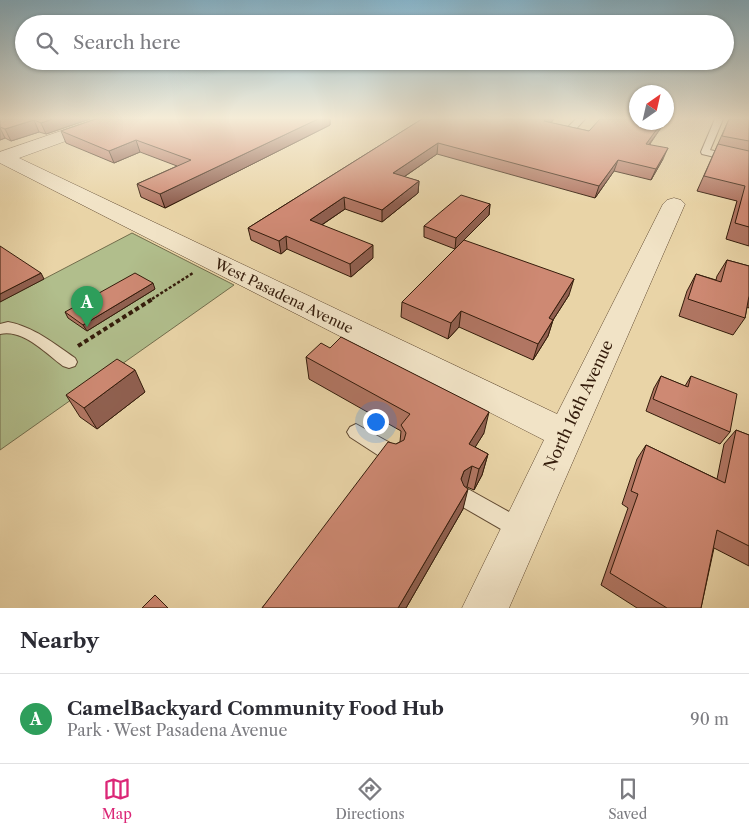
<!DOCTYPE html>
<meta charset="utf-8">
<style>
:root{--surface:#fff;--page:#f7f7f7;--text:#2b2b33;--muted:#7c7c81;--line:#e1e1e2;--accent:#db2777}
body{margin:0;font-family:"Libre Caslon Text",serif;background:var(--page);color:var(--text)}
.compass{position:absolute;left:629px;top:85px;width:45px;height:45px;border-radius:50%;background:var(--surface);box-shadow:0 1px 4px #0004;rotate:34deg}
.you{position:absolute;left:375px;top:421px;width:18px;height:18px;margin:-12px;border:4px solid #fff;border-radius:50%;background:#1a73e8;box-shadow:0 0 0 8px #1a73e833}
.badge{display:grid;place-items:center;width:32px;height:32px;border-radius:50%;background:var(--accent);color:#fff;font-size:16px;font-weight:700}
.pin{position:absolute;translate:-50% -41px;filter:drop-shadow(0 1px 2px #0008)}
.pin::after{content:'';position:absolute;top:26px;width:18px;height:15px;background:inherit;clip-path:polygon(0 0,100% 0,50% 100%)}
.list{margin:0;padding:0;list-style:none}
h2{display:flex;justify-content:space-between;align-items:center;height:65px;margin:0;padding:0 20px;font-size:21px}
h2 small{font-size:16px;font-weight:400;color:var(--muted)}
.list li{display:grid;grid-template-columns:32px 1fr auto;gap:15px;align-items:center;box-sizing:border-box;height:90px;padding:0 20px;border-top:1px solid var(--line)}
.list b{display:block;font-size:19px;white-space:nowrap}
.list p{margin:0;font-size:16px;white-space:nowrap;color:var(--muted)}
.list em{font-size:16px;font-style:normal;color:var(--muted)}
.icon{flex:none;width:28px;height:28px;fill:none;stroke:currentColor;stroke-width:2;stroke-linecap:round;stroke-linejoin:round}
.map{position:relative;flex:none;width:749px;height:608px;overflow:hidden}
.search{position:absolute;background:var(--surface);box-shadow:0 1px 4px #0004;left:15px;right:15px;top:15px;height:55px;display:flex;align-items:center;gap:12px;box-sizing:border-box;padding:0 18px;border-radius:28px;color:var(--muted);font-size:19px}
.sheet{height:155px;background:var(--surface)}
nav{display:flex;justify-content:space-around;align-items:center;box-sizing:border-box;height:70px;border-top:1px solid var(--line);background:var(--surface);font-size:14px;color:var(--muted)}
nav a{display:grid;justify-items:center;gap:2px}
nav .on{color:var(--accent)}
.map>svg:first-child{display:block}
.green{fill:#b1be8c;stroke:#726d4c}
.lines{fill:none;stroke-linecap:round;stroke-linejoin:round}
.service-casing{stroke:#614a32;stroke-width:2}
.minor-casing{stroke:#614a32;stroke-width:1}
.path-far1{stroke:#341c0b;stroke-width:2.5;stroke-dasharray:3 2;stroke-linecap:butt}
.path{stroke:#341c0b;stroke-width:4;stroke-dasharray:4.5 3;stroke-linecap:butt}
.service{fill:#f1e3c6;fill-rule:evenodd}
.minor{fill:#f1e3c6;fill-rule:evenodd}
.wall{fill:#b17663;stroke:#341c0b}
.shaded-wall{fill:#906050;stroke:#341c0b}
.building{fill:#ce8973;stroke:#341c0b}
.labels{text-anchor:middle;stroke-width:4.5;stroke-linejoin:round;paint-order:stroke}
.street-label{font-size:14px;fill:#341c0b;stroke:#f1e3c6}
.near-street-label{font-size:16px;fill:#341c0b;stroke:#f1e3c6}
</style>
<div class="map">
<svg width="749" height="608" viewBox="0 0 749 608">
<rect width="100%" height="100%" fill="#e9d4a7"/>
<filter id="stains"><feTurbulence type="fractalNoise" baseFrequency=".004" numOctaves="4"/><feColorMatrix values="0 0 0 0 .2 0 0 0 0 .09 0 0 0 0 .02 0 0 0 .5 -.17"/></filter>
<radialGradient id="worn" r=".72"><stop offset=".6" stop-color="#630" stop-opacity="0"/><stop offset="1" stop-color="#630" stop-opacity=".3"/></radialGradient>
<path class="green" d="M132,233L234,285L0,450V302Z"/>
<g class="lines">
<g class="service-casing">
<g id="service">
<path d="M576,119H585L574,131H568V127Z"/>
<path d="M715,119H723L710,150L749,159V165L702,154L701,152Z"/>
<path d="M8,322C34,327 53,343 75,358L77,362L75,366L69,368L63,366C45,353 24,329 0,334V324Z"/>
<path d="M356,424L401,449L403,455L401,461L394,463L387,461L350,437L347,432L350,427Z"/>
<path d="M468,489L527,522L530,529L527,536L520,539L513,536L461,506L458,499L461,492Z"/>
</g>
</g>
<g class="minor-casing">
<path id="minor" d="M96,119H120L118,122L19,158L557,414L663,204L667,200L674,198L681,200L685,204L509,608H462L544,440L0,163V152Z"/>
</g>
<path class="path-far1" d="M152,299L193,273"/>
<path class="path" d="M78,346L154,298"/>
<use href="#service" class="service"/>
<use href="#minor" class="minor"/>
</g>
<g class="wall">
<path d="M0,119H90L46,134L39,132L11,141L5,138L0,140Z"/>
<path d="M96,119H330V125L165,208L141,197L137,184L177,166L140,152L114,163L66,143L61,131Z"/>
<path d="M422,119H554L551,123L589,131L665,122L650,144L663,159L651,180L614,171L595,198L437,154L404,177L419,181L418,193L382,222L345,209L322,225L373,258L351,277L287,249L281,254L251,240L248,228Z"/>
<path d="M729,119H749V246L726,239L737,201L697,191Z"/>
<path d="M490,204L489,215L455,249L424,237V226Z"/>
<path d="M727,260L749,266V308L747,307L745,318L733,335L679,316L687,291L696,274L716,280L717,276Z"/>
<path d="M155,289L87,331L68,318L65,312Z"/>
<path d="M569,295L553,320L548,336L533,360L459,327L448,339L401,317L402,302Z"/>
<path d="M306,357L484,433L475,447L488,454L482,475L474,490L467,487L466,488L463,509L406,608H262L396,444L400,442L401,431L309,379Z"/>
<path d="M661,376L685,386L691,376L730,432L720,444L646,411L654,388Z"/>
<path d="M145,392L97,429L80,417L66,395Z"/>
<path d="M736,430L749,435V566L714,548L701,608H637L601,585L628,508L622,504L637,459L646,445L717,479L724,444Z"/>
</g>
<g class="shaded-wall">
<path d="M52,119H90L46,134L41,123Z"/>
<path d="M318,119H330V125L165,208L160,194Z"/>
<path d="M546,119H554L541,131L544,121Z"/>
<path d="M34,120L39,132L11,141L5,129Z"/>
<path d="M662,122H665L642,154L646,144Z"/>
<path d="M0,128L5,138L0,140Z"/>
<path d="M136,140L140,152L114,163L109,151Z"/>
<path d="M438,143L437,154L392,185L393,173Z"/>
<path d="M668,148L663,159L651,180L656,169Z"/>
<path d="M618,160L614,171L595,198L599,186Z"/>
<path d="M419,181L418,193L382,222V210Z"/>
<path d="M344,197L345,209L311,232L310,220Z"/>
<path d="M490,204L489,215L455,249L456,238Z"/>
<path d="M286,236L287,249L281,254L279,241Z"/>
<path d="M373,245V258L351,277L350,264Z"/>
<path d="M41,273L44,279L0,302V294Z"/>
<path d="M574,279L569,295L544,334L549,318Z"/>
<path d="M153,283L155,289L87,331L83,325Z"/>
<path d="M461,311L459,327L448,339L451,323Z"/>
<path d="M553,320L548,336L533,360L538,344Z"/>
<path d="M135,370L145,392L97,429L84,408Z"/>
<path d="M489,412L484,433L464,465L469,444Z"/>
<path d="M488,454L482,475L474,490L479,469Z"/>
<path d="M472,466L467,487L459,491L461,479L464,471Z"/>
<path d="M468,489L463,509L406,608H398Z"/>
</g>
<g class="building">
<path d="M0,119H52L41,123L34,120L5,129L0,127Z"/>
<path d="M96,119H318L160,194L137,184L191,160L136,140L109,151L61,131Z"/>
<path d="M422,119H546L544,121L589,131L600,119H636V122H662L646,144L668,148L656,169L618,160L599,186L438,143L393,173L419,181L382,210L344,197L310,220L373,245L350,264L286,236L279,241L248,228Z"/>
<path d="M729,119H749V141L722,136Z"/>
<path d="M718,144L749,151V227L735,223L745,186L704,176Z"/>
<path d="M461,195L490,204L456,238L424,226Z"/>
<path d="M464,240L574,279L549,318L553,320L538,344L461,311L451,323L402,302Z"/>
<path d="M0,246L41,273L0,294Z"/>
<path d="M727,260L749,266V296L745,318L688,299L696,274L721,282Z"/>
<path d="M135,273L153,283L83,325L65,312Z"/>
<path d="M341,337L489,412L469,444L488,454L479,469L472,466L464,471L461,479L464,486L468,489L398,608H262L388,442L396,444L404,440L406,433L401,425L410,414L306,357L321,343L330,348Z"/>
<path d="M117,359L135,370L84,408L66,395Z"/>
<path d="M661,376L688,387L691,376L737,394L730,432L653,399Z"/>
<path d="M736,430L749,435V546L717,530L701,608H667L610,573L638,494L631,491L646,445L725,483Z"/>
<path d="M155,595L168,608H142Z"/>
</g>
<linearGradient id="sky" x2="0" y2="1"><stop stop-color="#87b6cd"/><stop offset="0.58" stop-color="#f5ecd7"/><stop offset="1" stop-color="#f5ecd7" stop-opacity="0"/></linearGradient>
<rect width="749" height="204" fill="url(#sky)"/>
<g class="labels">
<g class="street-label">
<text transform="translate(284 296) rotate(26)" y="5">West Pasadena Avenue</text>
</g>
<g class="near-street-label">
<text transform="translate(578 405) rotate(-65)" y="6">North 16th Avenue</text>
</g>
</g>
<rect width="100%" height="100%" filter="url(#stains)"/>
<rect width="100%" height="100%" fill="url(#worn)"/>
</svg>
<svg class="compass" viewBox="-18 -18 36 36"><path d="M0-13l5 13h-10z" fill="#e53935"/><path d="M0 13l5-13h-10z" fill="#7c7c81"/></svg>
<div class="you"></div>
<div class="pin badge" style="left:87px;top:327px;background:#2e9e5b">A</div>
<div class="search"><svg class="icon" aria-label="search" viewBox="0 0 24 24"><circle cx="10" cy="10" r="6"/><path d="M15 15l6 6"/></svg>Search here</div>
</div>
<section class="sheet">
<h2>Nearby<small></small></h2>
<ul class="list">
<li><span class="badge" style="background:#2e9e5b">A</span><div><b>CamelBackyard Community Food Hub</b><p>Park · West Pasadena Avenue</p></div><em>90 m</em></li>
</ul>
</section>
<nav>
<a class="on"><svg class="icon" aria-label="map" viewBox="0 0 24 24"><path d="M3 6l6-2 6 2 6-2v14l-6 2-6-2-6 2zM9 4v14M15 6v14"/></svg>Map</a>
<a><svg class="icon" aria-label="directions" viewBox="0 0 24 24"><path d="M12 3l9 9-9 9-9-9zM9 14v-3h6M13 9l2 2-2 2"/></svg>Directions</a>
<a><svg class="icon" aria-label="saved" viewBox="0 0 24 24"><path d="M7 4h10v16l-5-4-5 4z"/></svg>Saved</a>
</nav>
